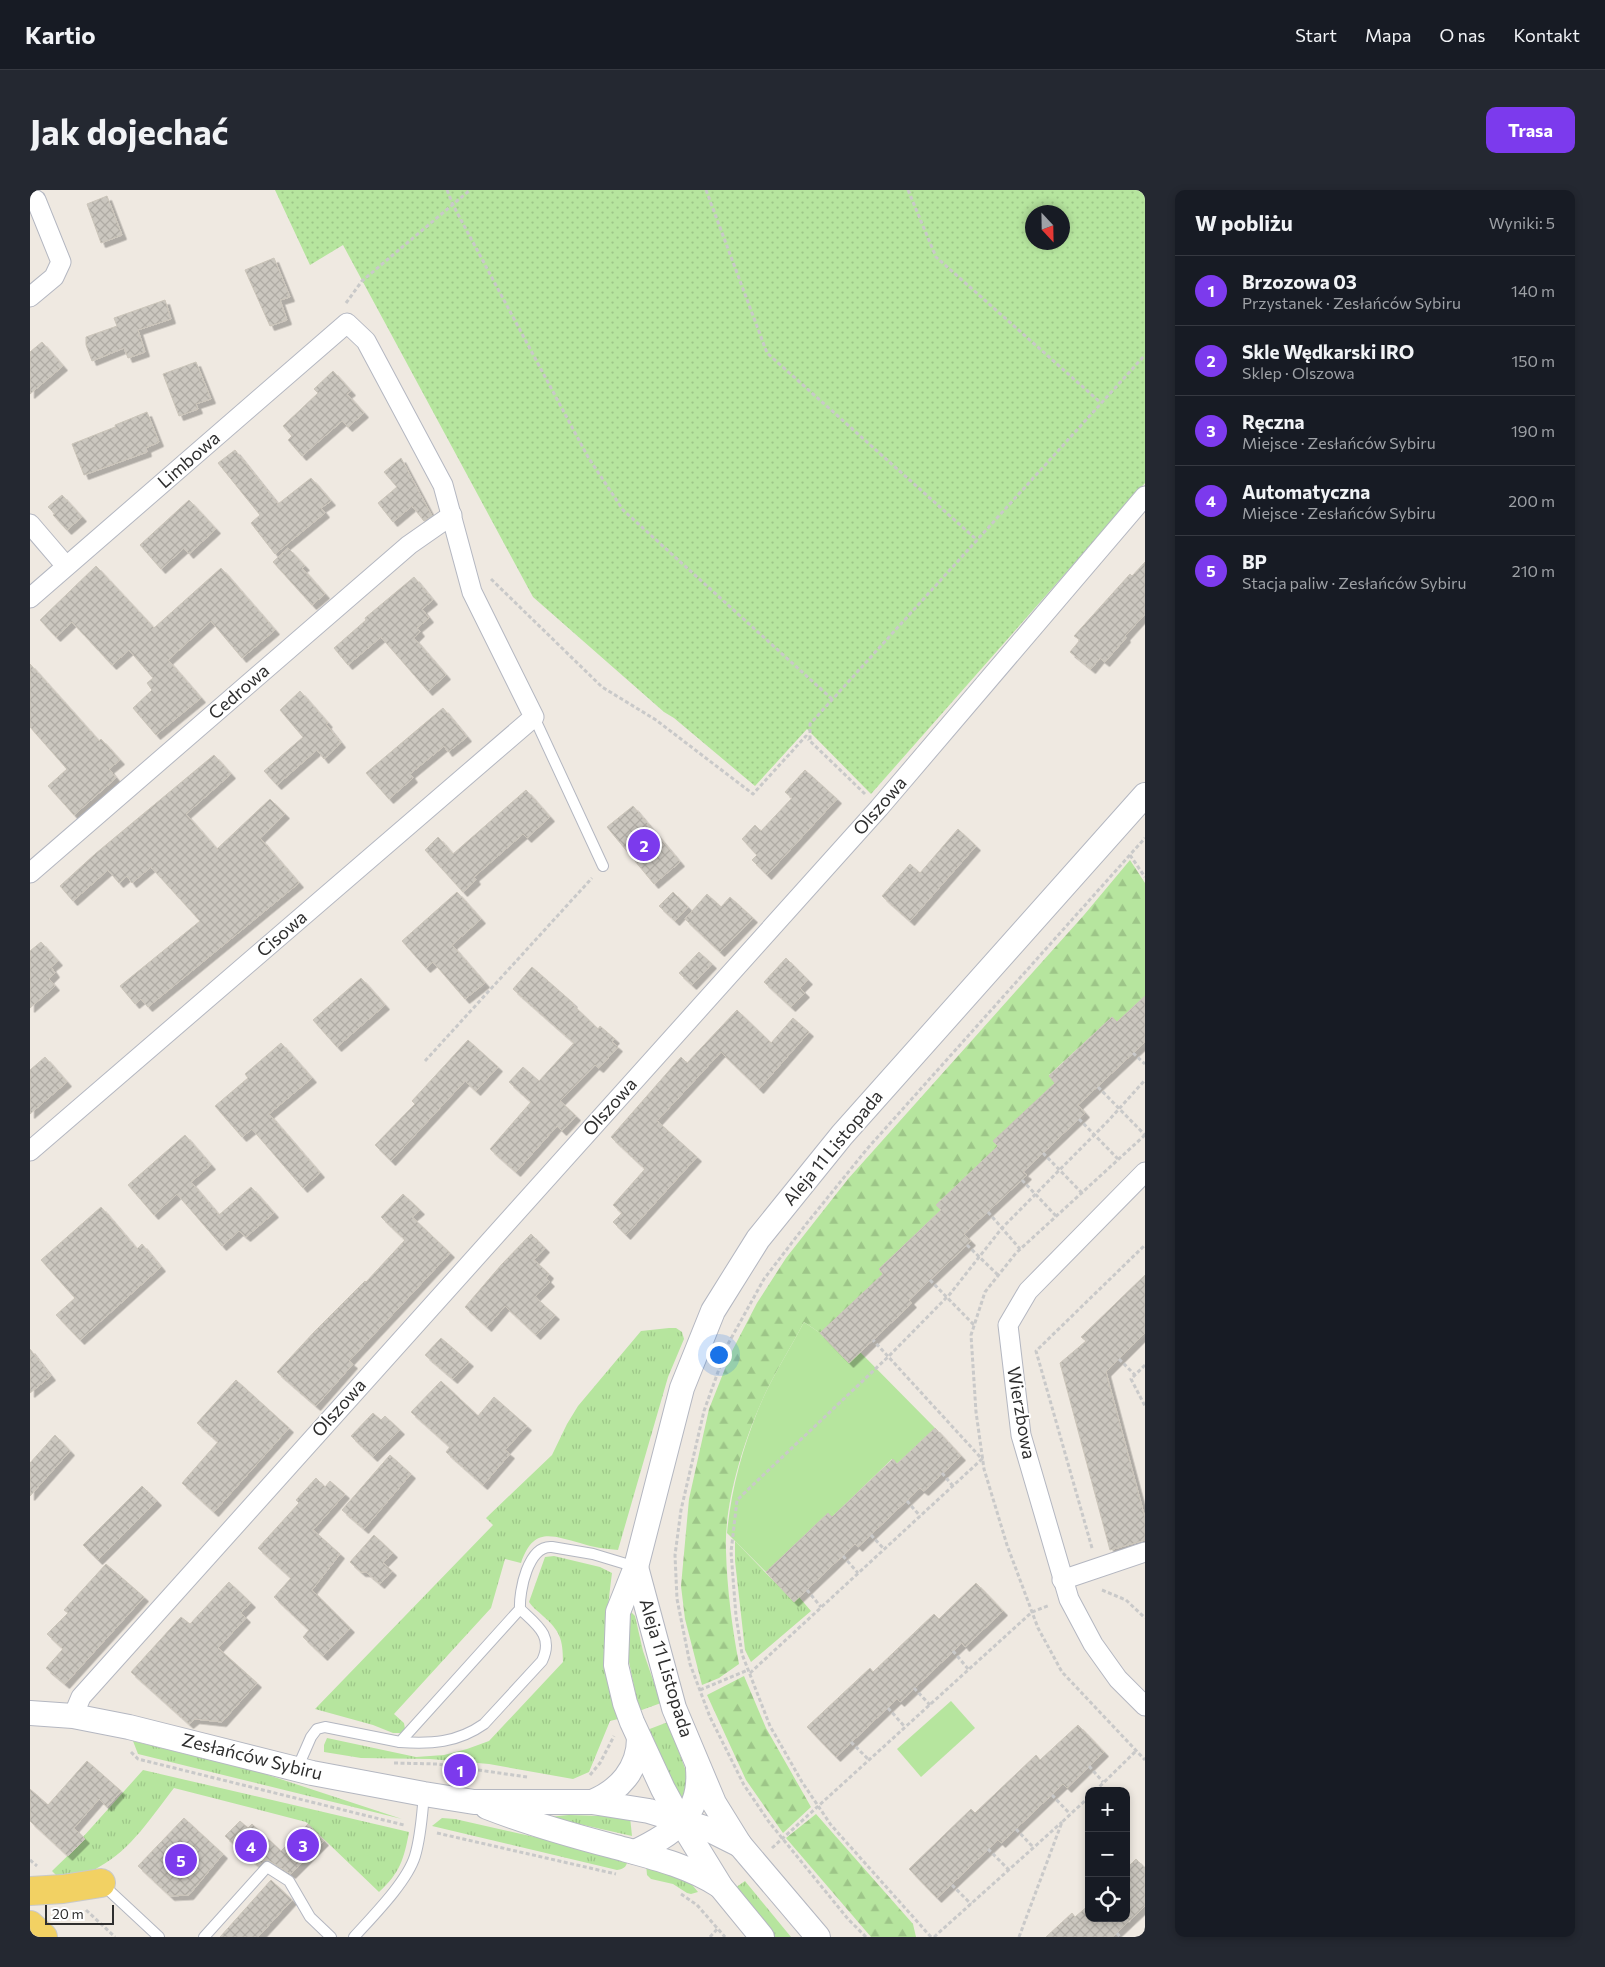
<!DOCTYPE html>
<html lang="pl">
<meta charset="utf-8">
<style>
:root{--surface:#171b24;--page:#242831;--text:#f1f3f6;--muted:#9ea1a6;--line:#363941;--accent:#7c3aed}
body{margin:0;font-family:Commissioner,sans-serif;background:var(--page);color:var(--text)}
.controls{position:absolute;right:15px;bottom:15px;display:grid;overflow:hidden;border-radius:10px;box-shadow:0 2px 8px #0003}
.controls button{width:45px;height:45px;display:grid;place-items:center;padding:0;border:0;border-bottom:1px solid var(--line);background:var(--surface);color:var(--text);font:25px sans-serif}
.compass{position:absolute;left:995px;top:15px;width:45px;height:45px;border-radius:50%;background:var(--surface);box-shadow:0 2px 8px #0003;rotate:158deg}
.scale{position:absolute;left:15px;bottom:12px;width:69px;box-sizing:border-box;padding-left:5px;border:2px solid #2e2e2e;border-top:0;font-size:14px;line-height:18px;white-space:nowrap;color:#2e2e2e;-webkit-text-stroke:4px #fff;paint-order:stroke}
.you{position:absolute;left:688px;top:1164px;width:18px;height:18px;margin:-12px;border:4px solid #fff;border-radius:50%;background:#1a73e8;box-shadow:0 0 0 8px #1a73e833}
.badge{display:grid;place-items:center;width:32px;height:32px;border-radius:50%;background:var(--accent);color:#fff;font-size:16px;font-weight:700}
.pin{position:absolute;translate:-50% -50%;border:2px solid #fff;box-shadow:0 1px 5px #0006}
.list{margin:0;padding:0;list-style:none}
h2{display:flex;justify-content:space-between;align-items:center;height:65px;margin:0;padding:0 20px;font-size:21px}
h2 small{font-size:16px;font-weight:400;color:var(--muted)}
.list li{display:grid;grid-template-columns:32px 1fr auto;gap:15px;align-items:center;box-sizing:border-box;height:70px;padding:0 20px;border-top:1px solid var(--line)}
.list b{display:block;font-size:19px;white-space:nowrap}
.list p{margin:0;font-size:16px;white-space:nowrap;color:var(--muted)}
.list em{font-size:16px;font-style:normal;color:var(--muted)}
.icon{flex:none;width:28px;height:28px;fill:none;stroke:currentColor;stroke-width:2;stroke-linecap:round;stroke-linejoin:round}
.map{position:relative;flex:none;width:1115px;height:1747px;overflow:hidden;border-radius:10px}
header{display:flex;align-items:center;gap:30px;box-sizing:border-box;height:70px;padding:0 25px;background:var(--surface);border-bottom:1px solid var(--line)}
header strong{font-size:24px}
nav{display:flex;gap:28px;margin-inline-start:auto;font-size:18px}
.intro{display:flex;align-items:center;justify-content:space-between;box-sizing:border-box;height:120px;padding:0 30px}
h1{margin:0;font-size:35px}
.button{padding:12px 22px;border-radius:10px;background:var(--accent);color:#fff;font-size:18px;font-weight:700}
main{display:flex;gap:30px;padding:0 30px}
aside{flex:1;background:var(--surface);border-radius:10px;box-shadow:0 2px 8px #0003}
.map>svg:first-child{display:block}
.grass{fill:url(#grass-tufts)}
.forest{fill:url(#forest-firs)}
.park{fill:#b6e59e}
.garden{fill:url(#garden-dots);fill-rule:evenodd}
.building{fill:url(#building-cross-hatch);stroke:#cbc5ba;filter:url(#shadow)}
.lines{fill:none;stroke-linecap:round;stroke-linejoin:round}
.service-casing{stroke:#b4b7c1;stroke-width:12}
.minor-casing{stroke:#b4b7c1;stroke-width:21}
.tertiary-casing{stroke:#b4b7c1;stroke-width:26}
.primary-casing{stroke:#c9c9c9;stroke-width:30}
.path{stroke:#c9c9c9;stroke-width:3;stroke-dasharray:4 2.5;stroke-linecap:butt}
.service{stroke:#fff;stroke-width:10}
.minor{stroke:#fff;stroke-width:19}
.tertiary{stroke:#fff;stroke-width:24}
.primary{stroke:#f2d163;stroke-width:28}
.labels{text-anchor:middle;stroke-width:4;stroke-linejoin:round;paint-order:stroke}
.street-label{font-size:18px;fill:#2e2e2e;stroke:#fff}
</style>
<header>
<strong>Kartio</strong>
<nav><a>Start</a><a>Mapa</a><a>O nas</a><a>Kontakt</a></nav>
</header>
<div class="intro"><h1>Jak dojechać</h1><a class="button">Trasa</a></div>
<main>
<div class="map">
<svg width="1115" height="1747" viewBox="0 0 1115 1747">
<defs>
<pattern id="grass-tufts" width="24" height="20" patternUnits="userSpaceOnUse" patternTransform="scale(1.25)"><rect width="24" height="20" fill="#b6e59e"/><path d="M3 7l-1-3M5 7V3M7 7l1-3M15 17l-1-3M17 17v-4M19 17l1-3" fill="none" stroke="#9dc588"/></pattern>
<pattern id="forest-firs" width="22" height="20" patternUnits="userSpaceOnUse" patternTransform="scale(1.25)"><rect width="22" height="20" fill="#b6e59e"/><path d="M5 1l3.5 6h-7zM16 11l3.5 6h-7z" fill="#9dc588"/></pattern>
<pattern id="garden-dots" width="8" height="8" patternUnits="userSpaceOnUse" patternTransform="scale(1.25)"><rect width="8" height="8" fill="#b6e59e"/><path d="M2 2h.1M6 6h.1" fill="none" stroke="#9dc588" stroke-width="1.8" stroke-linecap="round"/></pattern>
<pattern id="building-cross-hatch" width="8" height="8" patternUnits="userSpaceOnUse" patternTransform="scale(1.25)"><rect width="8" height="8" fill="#cbc7bf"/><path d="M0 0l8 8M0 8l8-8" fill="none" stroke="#afaba4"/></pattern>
<filter id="shadow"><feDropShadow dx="4.5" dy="4.5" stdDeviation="0" flood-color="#0004"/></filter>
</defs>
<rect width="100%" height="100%" fill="#efe9e1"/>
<g class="grass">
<path d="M639,1138H646L652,1142L654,1149L638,1187L588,1360C575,1359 562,1357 550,1353C521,1345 503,1337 491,1373L475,1369L461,1418L364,1524L374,1533L375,1539L371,1543H363L343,1535L285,1519L463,1335L456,1328L522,1265L537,1234L548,1216L611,1141Z"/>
<path d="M705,1351L764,1412L769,1407L781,1421L721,1472L715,1460L705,1371Z"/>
<path d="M524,1366L570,1377L582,1383C575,1437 572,1475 588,1529L580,1531L559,1582L543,1589L459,1574L400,1569L331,1568L294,1562V1555L297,1548L386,1567L414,1565L437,1559L459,1551L533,1472C533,1449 530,1441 513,1426C508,1421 503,1418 499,1412L515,1367Z"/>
<path d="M601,1422L605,1426L613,1461L631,1513L609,1521L598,1467Z"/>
<path d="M638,1532L656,1581V1604L651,1608H648L617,1540Z"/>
<path d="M103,1551L229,1582L372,1629L108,1564Z"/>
<path d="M113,1580L379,1642C374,1669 370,1683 349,1702L276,1632L144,1598C122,1626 101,1660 69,1677C58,1684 45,1687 32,1691L22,1681L55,1649L53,1647Z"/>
<path d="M539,1625L600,1627L602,1646L518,1627Z"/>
<path d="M412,1628L425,1629L598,1668C597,1676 595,1679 587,1680L402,1636Z"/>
<path d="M616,1674L659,1691L668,1702L661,1704L657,1703L643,1694L621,1689L617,1685Z"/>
<path d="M715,1691L761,1747H745L705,1698Z"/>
</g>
<g class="forest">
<path d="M1100,670L1115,693V806L1087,832L1082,827L1019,885L1025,893L964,951L968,956L906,1015L911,1020L849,1079L853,1084L790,1143L774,1132C759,1161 740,1190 728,1220C711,1260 694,1317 696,1361C697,1398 702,1437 709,1474L689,1488L672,1495L655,1429L651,1396L659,1309L679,1219L702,1161L727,1113L756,1068L818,989L1054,725Z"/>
<path d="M714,1486L736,1538L781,1617L753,1643L716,1590L677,1505Z"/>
<path d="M786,1624L883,1734L886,1747H841L756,1648Z"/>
</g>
<g class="park">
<path d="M774,1132L790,1143L819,1173L830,1162L905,1238L867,1274L862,1269L802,1327L798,1323L736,1382L697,1343C701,1301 712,1260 728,1220C740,1190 759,1161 774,1132Z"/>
<path d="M921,1511L945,1538L891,1587L867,1559Z"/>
</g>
<path class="garden" d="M245,0H1115V293L841,604L777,539L725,596L644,528L634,522L503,407L313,55L280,75ZM1002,22H1032V52H1002Z"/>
<g class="building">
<path d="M77,6L92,45L71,53L57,14Z"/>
<path d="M244,68L260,107L250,110L257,130L240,136L215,80Z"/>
<path d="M135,110L141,129L108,140L115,162L98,168L94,158L62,171L56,155V147L87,136L84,128Z"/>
<path d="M12,152L33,176L0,204V162Z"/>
<path d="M166,172L181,209L166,214L168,219L149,226L133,184Z"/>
<path d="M303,181L321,201L317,204L334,223L318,237L312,231L272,266L258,250L262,246L253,236L288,203L284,199Z"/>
<path d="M117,222L129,252L116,258L117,262L54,285L42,254L85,237L86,239L85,235Z"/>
<path d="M205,260L248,314L281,288L301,311L291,318L295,323L245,364L221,333L230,325L188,273Z"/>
<path d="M371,268L402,326L394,331L382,316L363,332L348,313L367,297L354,282Z"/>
<path d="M32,305L52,327L37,340L23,325L25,324L18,317Z"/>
<path d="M159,310L186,339L159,364L154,358L131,379L110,355Z"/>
<path d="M258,358L275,376L272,378L295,404L282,415L243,372Z"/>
<path d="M1115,372V424L1095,446L1096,448L1075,472L1070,468L1061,479L1040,462L1050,450L1044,446L1100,384L1102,386Z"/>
<path d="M66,376L124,438L191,378L245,440L212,468L181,431L138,470L171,508L126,545L103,518L122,500L117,493L123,488L99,460L82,475L42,432L26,447L10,430Z"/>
<path d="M384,387L403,410L392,419L399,428L387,438L390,442L384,448L416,485L398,501L351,447L318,475L304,458L336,430L335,428Z"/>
<path d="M0,474L69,551L71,549L90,570L79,579L86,588L44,625L18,596L37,579L0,537Z"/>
<path d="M270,501L298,533L296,534L311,553L294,569L287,560L247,595L234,581L273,547L250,520Z"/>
<path d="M413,518L437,547L418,562L414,556L380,584L383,588L359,609L336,583Z"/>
<path d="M184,565L201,584L156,624L187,659L240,609L255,624L230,648L269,693L118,817L111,809L105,814L90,796L170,731L121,677L102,693L97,686L89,693L78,680L43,711L30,696L65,664Z"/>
<path d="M775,580L807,609L737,685L722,670L727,665L712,649L725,635L731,641L762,608L755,602Z"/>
<path d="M496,600L520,627L497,648L493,644L444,687L446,690L433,702L395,660L408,647L423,664Z"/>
<path d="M603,616L650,672L624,694L577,637Z"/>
<path d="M928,639L946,656L880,731L852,706L880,674L890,683Z"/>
<path d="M427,702L451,729L422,755L455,793L435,809L403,772L396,778L372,751Z"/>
<path d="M643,702L658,717L645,731L629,716Z"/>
<path d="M677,704L691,717L700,707L723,728L690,762L655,729Z"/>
<path d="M11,752L28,771L21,777L25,783L19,789L25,796L0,818V761Z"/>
<path d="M669,762L682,774L662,795L649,783Z"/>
<path d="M756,768L778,790L770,798L775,803L761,817L734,792Z"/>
<path d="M502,777L543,813L542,814L568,839L570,836L585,849L582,852L588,857L569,878L565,875L530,911L546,926L532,941L527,936L486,982L460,959L501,912L479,892L493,877L509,891L544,853L483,799Z"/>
<path d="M331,788L355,815L307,857L283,830Z"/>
<path d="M1115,806V852L1048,915L1055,923L993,982L997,985L934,1044L941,1051L879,1110L882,1113L819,1173L790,1143L853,1084L849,1079L911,1020L906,1015L968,956L963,951L1025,893L1019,886L1082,827L1087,832Z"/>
<path d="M707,820L741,853L763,828L779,842L729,899L691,862L627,931L667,967L596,1045L583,1032L592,1023L583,1015L615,979L581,947L651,867L657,873Z"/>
<path d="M438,850L468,877L446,901L435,891L361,971L345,955L385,914L382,911Z"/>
<path d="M251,853L282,888L239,924L290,983L273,998L222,939L212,947L185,916L218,888L215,884Z"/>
<path d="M15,867L37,892L0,924V880Z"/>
<path d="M155,945L181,975L161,992L189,1025L221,997L244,1023L216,1047L209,1041L192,1056L147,1004L124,1025L98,995Z"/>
<path d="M373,1004L390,1020L382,1027L420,1063L319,1171L323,1174L286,1216L247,1182L285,1141L335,1091L336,1092L375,1050L351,1027Z"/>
<path d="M71,1017L107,1059L112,1054L131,1077L50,1150L26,1125L45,1108L11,1070Z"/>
<path d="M501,1044L515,1058L504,1070L519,1084L516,1088L520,1092L505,1107L525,1125L506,1145L475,1116L457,1137L435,1117L472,1074Z"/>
<path d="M1115,1085V1143L1076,1182L1115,1328V1350L1080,1360L1030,1173L1056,1151L1051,1147Z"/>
<path d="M411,1148L439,1172L423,1189L395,1165Z"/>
<path d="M0,1159L21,1186L0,1203Z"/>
<path d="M206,1190L259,1238L184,1322L152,1293L188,1252L167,1233Z"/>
<path d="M411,1191L448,1226L464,1207L497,1236L475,1260L480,1264L453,1295L416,1262L420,1257L381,1222Z"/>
<path d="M343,1223L351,1230L355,1226L370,1240L343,1267L321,1246Z"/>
<path d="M905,1238L931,1266L894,1301L890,1298L828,1357L825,1354L764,1412L736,1382L798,1323L802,1327L863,1269L867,1274Z"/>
<path d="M25,1245L40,1261L0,1306V1273Z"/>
<path d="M360,1265L381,1284L334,1339L312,1320Z"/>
<path d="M286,1288L295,1297L300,1291L315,1304L283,1340L310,1364L282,1400L320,1438L293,1466L273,1447L279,1440L244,1407L261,1388L228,1358L269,1313L266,1310Z"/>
<path d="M112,1296L127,1311L68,1370L53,1355Z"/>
<path d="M344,1345L363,1363L353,1373L362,1381L350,1394L336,1382H331L320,1372Z"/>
<path d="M76,1374L114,1407L35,1494L16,1478L33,1459L17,1444L38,1423L34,1420Z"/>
<path d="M199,1392L221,1413L211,1423L216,1428L188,1458L227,1493L192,1532L165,1529L159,1534L101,1482L151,1427L160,1434Z"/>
<path d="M946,1393L973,1421L935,1457L932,1453L870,1512L867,1509L806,1567L777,1537L840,1478L843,1482L904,1424L909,1429Z"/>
<path d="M1048,1535L1074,1562L1037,1598L1033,1594L971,1653L968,1650L907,1708L879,1679L941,1619L945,1623L1006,1565L1010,1570Z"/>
<path d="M57,1571L91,1601L77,1617L69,1609L44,1638L55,1649L38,1666L0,1631V1599L18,1615Z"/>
<path d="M154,1628L193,1664L159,1705L140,1706L108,1676Z"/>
<path d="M210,1631L218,1638L222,1634L251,1661L278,1634L294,1651L261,1684L238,1670L234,1671L228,1676L195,1646Z"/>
<path d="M1106,1669L1115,1678V1716L1082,1747H1016L1042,1723L1045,1727L1059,1715V1728H1096V1679Z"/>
<path d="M241,1690L262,1710L228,1747H190Z"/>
</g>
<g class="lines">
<g class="service-casing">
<g id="service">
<path d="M504,527L573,676"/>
<path d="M370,1552C401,1554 427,1553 454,1534L512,1471C524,1446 507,1435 490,1419"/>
<path d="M267,1579L281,1547L287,1539L295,1537L370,1552L490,1419C489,1401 498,1355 522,1357L563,1364L606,1377"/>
<path d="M71,1693L129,1747"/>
<path d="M174,1747L237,1677L259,1691L280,1727L301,1747"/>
<path d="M324,1747C342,1727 377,1692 385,1666C391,1646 392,1625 394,1604"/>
</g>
</g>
<g class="minor-casing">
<g id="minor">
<path d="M0,107L24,87L31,72L6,10"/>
<path d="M0,334L36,376"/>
<path d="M0,408L317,133L336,151L413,295L442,402L504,527L0,961"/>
<path d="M0,683L379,355L422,325"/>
<path d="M1115,982L998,1101L978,1135L991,1245L1039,1409L1063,1454L1088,1489L1115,1516"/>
<path d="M1032,1390L1115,1362"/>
<path d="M43,1526L51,1507L849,618L1115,306"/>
</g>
</g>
<g class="tertiary-casing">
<g id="tertiary">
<path d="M606,1377L644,1518L684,1613L710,1655L788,1747"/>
<path d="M0,1523L43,1526L99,1537L282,1583L394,1604L444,1612H562L619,1621L678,1639L710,1655"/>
<path d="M562,1612C589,1601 609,1579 609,1548"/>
<path d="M457,1617C498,1633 540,1645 582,1656C618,1666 658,1675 690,1696"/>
<path d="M605,1662C642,1644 672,1626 668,1579"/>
<path d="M732,1747L691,1697L651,1632L633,1599L602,1532L595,1513L586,1475L588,1422L606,1377L652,1198L683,1121L728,1049L812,945L1115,605"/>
</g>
</g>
<g class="primary-casing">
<g id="primary">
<path d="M0,1701L33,1699L71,1693"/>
<path d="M0,1735L13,1747"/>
</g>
</g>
<g class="path">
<path d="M417,0L423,15L558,267L593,320L802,509"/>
<path d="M676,0L737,163L947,350"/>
<path d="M878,0L906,67L1071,213"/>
<path d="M316,113L332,91L440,0"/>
<path d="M461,389L572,497L626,530L723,604L776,546L779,550"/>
<path d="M835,604L780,551V534L1115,165"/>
<path d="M1100,665L1115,687"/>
<path d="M1103,863L1115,874"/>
<path d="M395,871L562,688"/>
<path d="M1068,897L1115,945"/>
<path d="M1049,929L1088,969"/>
<path d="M1115,945L986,1063L955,1102L941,1145L946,1222L954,1279L977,1355L1008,1438L1032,1482L1115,1570"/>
<path d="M1013,963L1052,1003"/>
<path d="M992,990L1026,1026"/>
<path d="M958,1022L990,1059"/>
<path d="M937,1055L968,1085"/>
<path d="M900,1090L944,1135"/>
<path d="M1089,1169L1105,1185"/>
<path d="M1115,1175L1101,1189L1115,1216"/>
<path d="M912,1283L923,1296"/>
<path d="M877,1311L890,1326"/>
<path d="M841,1345L854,1359"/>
<path d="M1062,1358L1006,1161L1115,1055"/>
<path d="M813,1366L828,1383"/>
<path d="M777,1400L791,1417"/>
<path d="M1072,1400L1096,1410L1115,1428"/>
<path d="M923,1461L939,1480"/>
<path d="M720,1483L952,1269L843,1150"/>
<path d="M884,1498L900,1515"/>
<path d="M670,1500L718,1480"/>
<path d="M858,1518L875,1537"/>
<path d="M821,1552L839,1570"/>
<path d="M101,1562L108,1569L374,1635"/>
<path d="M364,1573L407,1574L497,1587"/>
<path d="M1059,1576L1073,1592"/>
<path d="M560,1585L570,1573L584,1546"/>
<path d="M1065,1601L1106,1561"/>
<path d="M1022,1605L1040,1624"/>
<path d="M986,1639L1003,1657"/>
<path d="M407,1643L586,1684"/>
<path d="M742,1658L1002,1422L1020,1415"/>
<path d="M958,1659L979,1680"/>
<path d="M0,1670L7,1676"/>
<path d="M922,1695L941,1714"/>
<path d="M651,1704L667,1715L695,1747"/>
<path d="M56,1720L85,1747"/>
<path d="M1087,1743L1090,1747"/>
<path d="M680,1747L688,1738"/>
<path d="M836,1747L818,1729L739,1632L714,1595L680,1527L660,1474L647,1409L645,1365L651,1320L674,1221L698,1154L734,1089L777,1033L837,959L1115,648"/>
<path d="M901,1747L801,1635L772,1592L740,1536L712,1464L706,1426L701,1362L707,1310L859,1166L920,1104L972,1038L1079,930L1115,890"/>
<path d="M904,1747L1032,1632"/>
<path d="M989,1747L1032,1632L1059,1607"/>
</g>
<use href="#service" class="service"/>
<use href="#minor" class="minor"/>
<use href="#tertiary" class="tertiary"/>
<use href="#primary" class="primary"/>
</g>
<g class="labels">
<g class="street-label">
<text transform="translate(159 270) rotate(-41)" y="6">Limbowa</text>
<text transform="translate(209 502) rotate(-41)" y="6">Cedrowa</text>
<text transform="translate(850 616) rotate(-49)" y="6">Olszowa</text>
<text transform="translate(252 744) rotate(-41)" y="6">Cisowa</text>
<text transform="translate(580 917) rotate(-48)" y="6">Olszowa</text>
<text transform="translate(803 958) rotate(-50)" y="6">Aleja 11 Listopada</text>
<text transform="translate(309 1218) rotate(-48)" y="6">Olszowa</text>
<text transform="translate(991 1223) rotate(80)" y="6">Wierzbowa</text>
<text transform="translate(636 1478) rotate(73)" y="6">Aleja 11 Listopada</text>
<text transform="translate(222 1567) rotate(14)" y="6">Zesłańców Sybiru</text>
</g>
</g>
</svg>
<div class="controls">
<button>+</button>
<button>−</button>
<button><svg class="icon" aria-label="locate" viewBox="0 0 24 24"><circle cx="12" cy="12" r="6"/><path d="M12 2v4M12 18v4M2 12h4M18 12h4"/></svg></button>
</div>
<svg class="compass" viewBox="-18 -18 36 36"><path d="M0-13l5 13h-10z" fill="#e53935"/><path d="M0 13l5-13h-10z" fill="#9ea1a6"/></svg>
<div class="scale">20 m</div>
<div class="you"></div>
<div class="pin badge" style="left:430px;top:1580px">1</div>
<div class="pin badge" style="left:614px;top:655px">2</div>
<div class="pin badge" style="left:273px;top:1655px">3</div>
<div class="pin badge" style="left:221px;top:1656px">4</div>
<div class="pin badge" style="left:151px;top:1670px">5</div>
</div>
<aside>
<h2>W pobliżu<small>Wyniki: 5</small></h2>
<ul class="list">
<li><span class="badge">1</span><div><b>Brzozowa 03</b><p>Przystanek · Zesłańców Sybiru</p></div><em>140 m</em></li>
<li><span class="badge">2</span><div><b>Skle Wędkarski IRO</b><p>Sklep · Olszowa</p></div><em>150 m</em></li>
<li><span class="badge">3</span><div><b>Ręczna</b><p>Miejsce · Zesłańców Sybiru</p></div><em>190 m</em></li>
<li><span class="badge">4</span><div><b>Automatyczna</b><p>Miejsce · Zesłańców Sybiru</p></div><em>200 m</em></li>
<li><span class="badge">5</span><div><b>BP</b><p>Stacja paliw · Zesłańców Sybiru</p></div><em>210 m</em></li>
</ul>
</aside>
</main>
